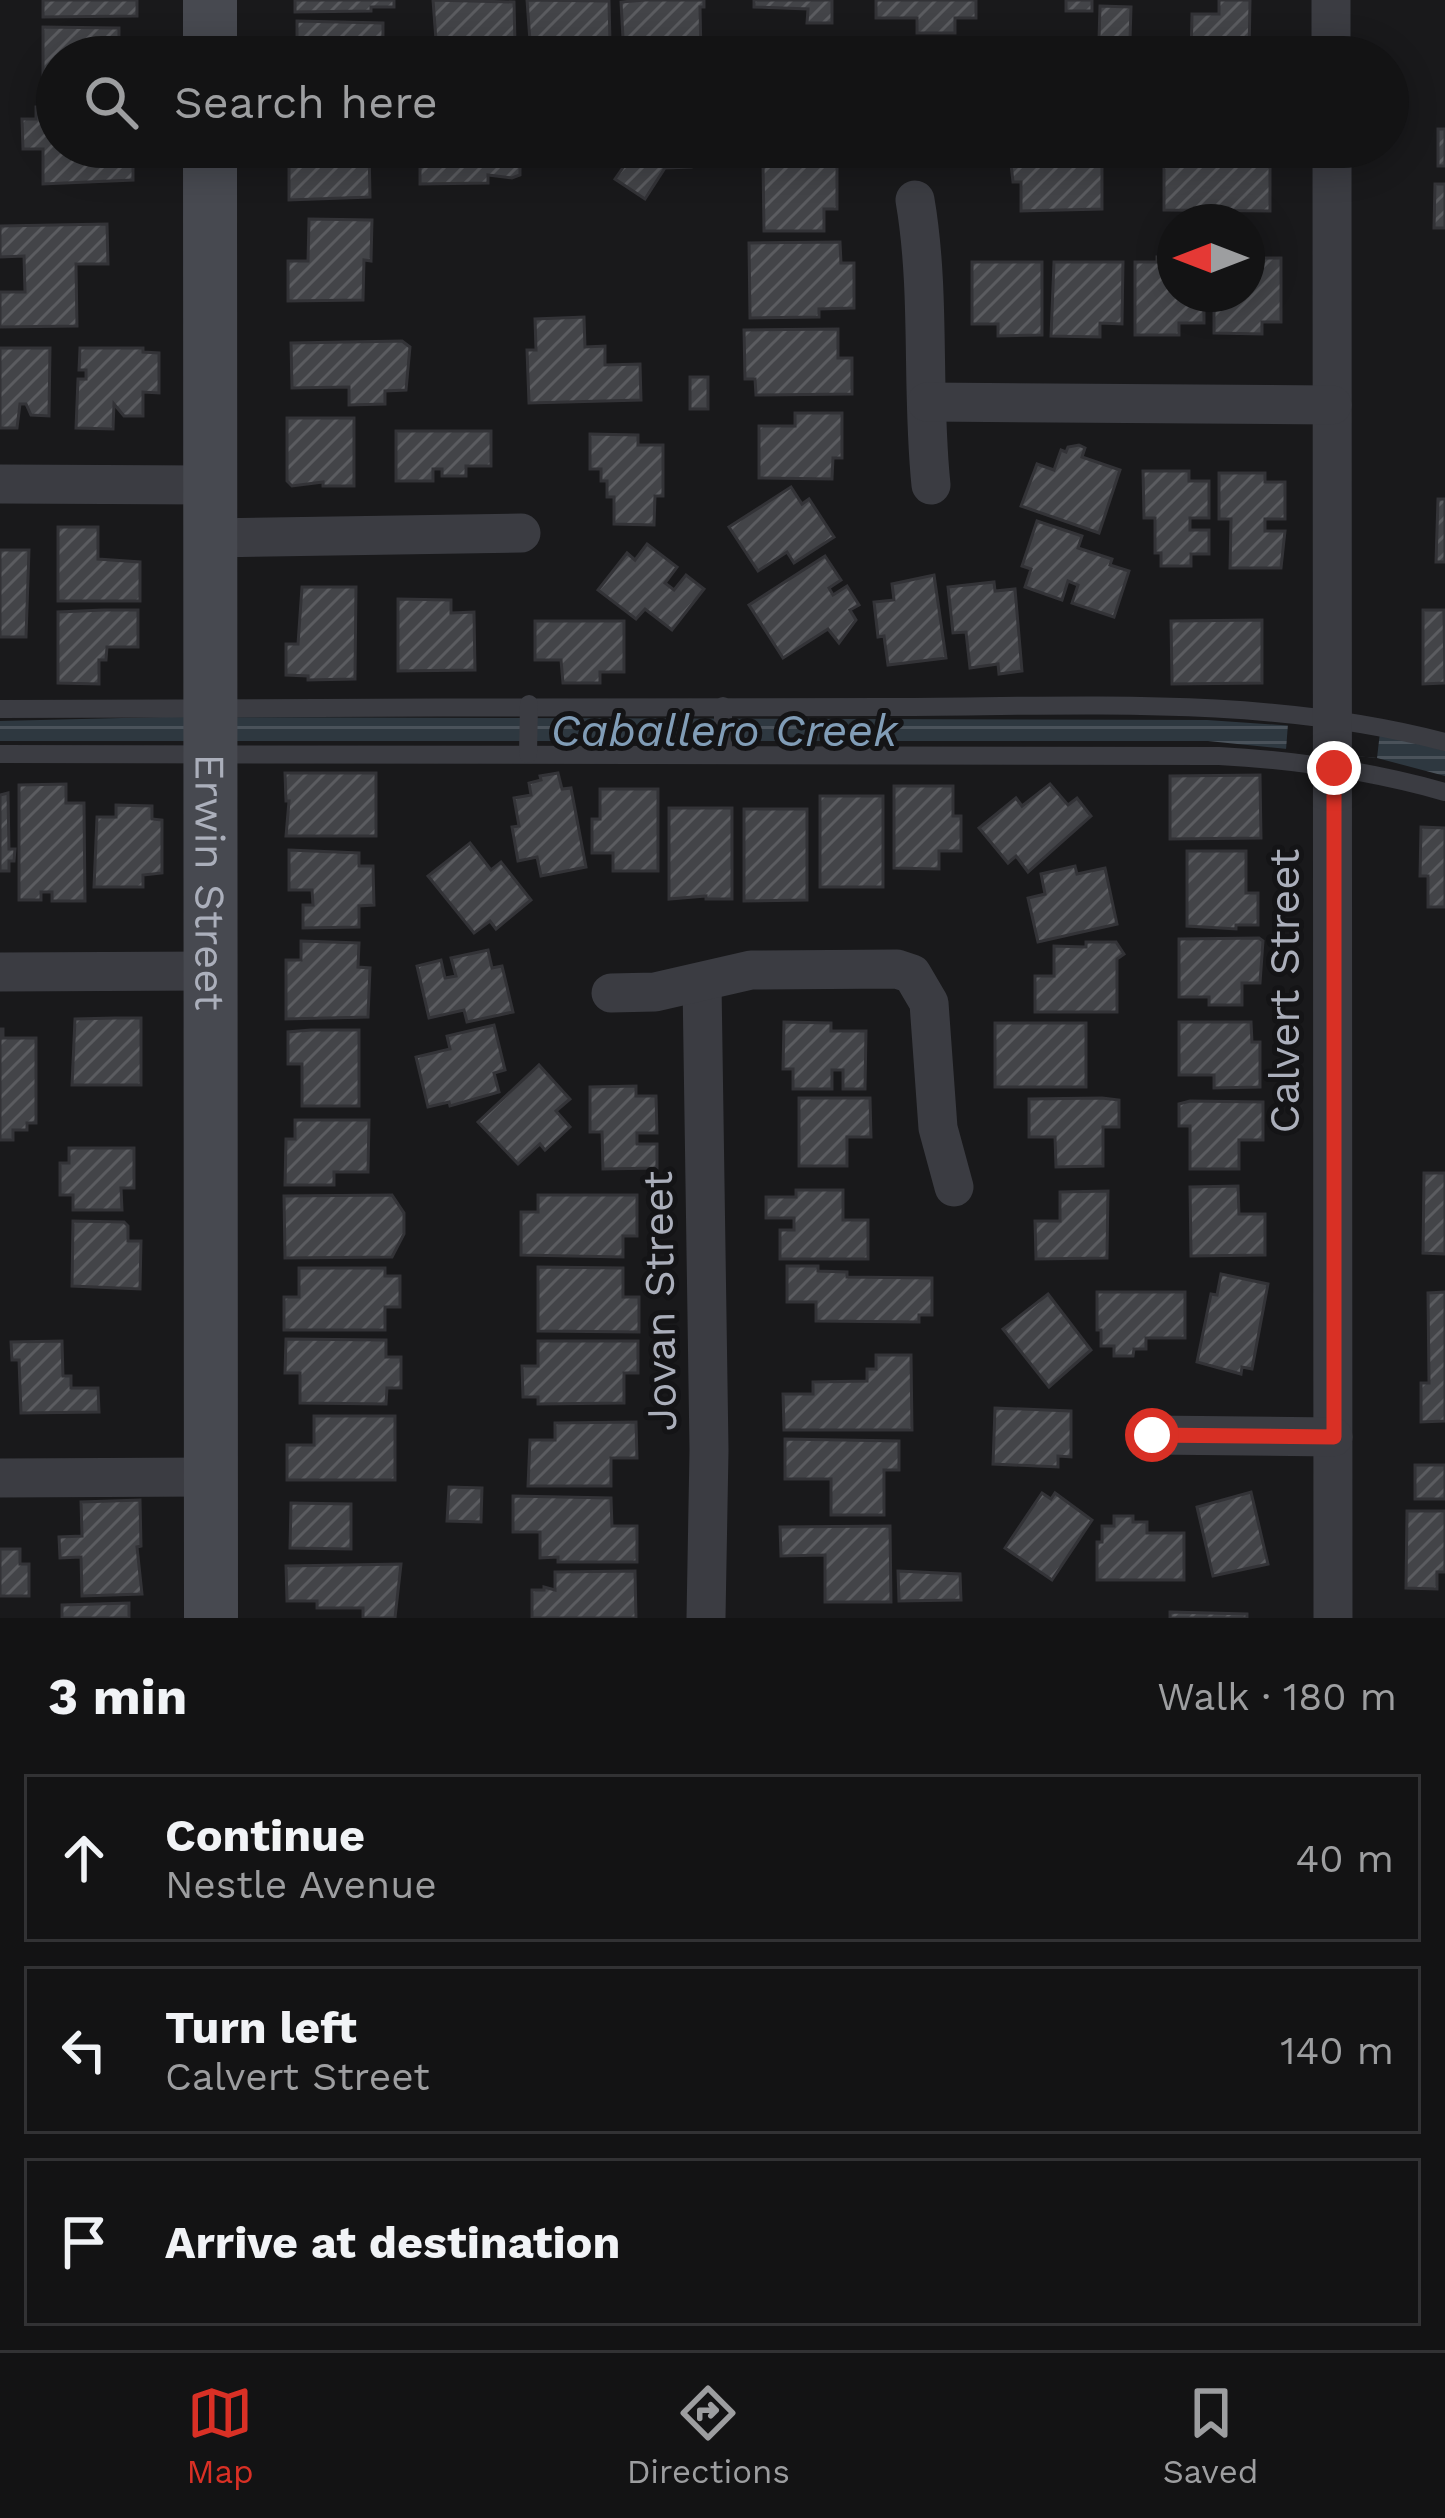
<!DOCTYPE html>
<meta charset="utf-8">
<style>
:root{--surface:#131314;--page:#1c1c1d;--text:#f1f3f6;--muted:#9d9ea0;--line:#323234;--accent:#d93025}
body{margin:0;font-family:"Work Sans",sans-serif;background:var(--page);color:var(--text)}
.compass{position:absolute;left:1157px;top:204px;width:108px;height:108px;border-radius:50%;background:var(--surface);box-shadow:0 6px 30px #0003;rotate:270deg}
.stop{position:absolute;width:36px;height:36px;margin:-27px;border:9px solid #d93025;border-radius:50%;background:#fff}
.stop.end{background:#d93025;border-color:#fff;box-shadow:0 3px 12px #0008}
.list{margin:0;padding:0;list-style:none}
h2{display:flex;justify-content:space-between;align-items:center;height:156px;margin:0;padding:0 48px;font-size:51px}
h2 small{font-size:39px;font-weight:400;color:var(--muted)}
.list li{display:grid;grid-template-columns:78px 1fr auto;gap:36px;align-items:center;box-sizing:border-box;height:168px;margin:0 24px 24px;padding:0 24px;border:3px solid var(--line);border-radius:0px}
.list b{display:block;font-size:45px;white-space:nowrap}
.list p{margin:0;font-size:39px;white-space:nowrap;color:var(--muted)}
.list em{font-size:39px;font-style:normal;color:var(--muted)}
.icon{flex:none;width:66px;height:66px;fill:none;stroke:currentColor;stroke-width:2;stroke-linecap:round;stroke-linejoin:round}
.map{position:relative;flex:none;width:1445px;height:1618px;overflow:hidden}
.search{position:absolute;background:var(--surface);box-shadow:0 6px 30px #0003;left:36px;right:36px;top:36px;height:132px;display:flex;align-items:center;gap:30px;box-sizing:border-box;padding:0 42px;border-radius:66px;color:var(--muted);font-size:45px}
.sheet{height:732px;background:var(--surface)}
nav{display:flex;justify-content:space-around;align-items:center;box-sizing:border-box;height:168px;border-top:3px solid var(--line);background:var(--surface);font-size:33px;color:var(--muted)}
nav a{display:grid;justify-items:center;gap:6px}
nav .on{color:var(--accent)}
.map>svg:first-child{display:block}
.water{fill:url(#water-rules)}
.pier{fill:#19191b}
.building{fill:url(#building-hatch);stroke:#333337;stroke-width:3}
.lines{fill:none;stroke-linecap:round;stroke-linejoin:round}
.lane{stroke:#3b3c42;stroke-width:18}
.street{stroke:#3b3c42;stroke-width:39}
.secondary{stroke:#474950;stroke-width:54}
.route{stroke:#d93025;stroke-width:15}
.labels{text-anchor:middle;stroke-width:10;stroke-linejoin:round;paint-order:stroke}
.street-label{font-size:42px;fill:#abafbb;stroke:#141416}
.water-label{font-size:45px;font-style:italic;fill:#819db7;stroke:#141416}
</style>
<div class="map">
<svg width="1445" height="1618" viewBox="0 0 1445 1618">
<defs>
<pattern id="water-rules" width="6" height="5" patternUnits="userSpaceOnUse" patternTransform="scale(3)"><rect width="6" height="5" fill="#2e3840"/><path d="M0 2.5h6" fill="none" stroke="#4a525a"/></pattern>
<pattern id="building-hatch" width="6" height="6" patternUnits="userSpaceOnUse" patternTransform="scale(3)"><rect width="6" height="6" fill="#434448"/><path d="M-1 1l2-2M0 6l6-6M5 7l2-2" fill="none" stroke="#5b5c60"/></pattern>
</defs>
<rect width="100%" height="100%" fill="#19191b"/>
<path class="water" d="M163,717L1207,720L1380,732L1445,751V776L1377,758L1208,741H0V721Z"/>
<path class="pier" d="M1288,724L1380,732L1377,758L1286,750Z"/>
<g class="building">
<path d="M43,0H137V16L43,17Z"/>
<path d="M295,0H394V7H371V11L295,12Z"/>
<path d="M433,0L514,2L515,42L478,43V54H437Z"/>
<path d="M527,0L609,1L610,42H568V54L531,55Z"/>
<path d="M645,0H704V7H700L701,54L624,57L621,2Z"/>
<path d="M754,0H832V23H807L808,9L754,7Z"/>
<path d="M876,0H976V18H955V33H917V18H876Z"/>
<rect x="1066" y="0" width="26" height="11"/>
<path d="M1219,0H1250L1249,57H1191L1192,14H1219Z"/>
<path d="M1100,6L1131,7L1130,41L1099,39Z"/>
<path d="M297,21L383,23V57H297Z"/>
<path d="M43,27L119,28V46L138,47V57H57V96H43Z"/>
<path d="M36,107H57V147H133V180L43,184V149H23L22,119H36Z"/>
<rect x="1438" y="129" width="7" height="37"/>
<path d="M302,147H369L370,197L289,200V163H315V158L303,153Z"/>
<path d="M420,147H520V175L512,178L488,175V183L420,184Z"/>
<path d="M629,147H690L691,167L665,168L645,199L615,179L624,166L619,163Z"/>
<path d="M1009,147H1054V155H1102V209L1021,211V182H1013Z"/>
<path d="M1164,147H1256V165H1270V211L1164,210Z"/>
<path d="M763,164H837V209H824V231H764Z"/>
<path d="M1435,184H1445V228H1434Z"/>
<path d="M309,219L372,220L371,261L364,260L363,300L288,301V261H308Z"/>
<path d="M107,224L108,264H76L77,326L0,327V292H25L24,256L0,257V226Z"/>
<path d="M840,242L841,263H854V308L819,309V317L750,318L749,243Z"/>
<path d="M1175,256V294H1204V323H1179V335H1135V262H1157V257Z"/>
<path d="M1247,258H1281V322H1262V334L1214,333V294H1247Z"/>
<path d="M972,262H1042V335L998,336V324H972Z"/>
<path d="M1054,262H1123L1122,324L1100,323V337L1051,336Z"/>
<path d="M584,317L585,347L605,346V365L640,364L641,400L529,403L527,350H536L535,319Z"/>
<path d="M838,329V358H852V394L756,395L755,379H745L744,330Z"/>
<path d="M402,341L410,347L406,390L385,391V404L349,405V387L292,388L291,343Z"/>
<path d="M0,348H50L49,416L31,415L26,404H20L17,428H0Z"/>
<path d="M80,348H143V352L159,353V393L143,392V416H124L114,404L113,429L76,428L78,379H86V370H79Z"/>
<rect x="690" y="377" width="18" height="32"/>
<path d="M795,413H842V458H833L832,479L759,478V426H795Z"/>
<path d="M287,418H354V486H323V482L292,486L287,481Z"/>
<path d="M396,431H491V466H466V476H442V469H433V481H396Z"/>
<path d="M590,434L638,435V445H663V496H655L654,525L614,524V497H607V481H601V469H590Z"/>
<path d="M1079,445L1085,448L1082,457L1120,470L1099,533L1021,506L1037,464L1054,470L1061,450L1066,452L1068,447Z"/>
<path d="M1143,471H1189V481H1209V518H1190V530H1209V554H1191V566H1161V553H1155V518H1144Z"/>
<path d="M1219,473H1265V482H1285V519H1265V531H1285L1281,568H1230L1231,519H1219Z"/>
<path d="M791,487L802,504L809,499L834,537L794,563L787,552L758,571L729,527Z"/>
<path d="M1438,499H1445V562H1436Z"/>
<path d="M1037,521L1082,536L1078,548L1112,559L1110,565L1129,571L1114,617L1072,603L1078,585L1068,581L1062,600L1025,587L1031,569L1022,566Z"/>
<path d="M58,527H98V559L140,562V601H58Z"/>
<path d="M647,544L677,567L665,583L674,590L686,575L704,589L672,630L645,609L636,619L598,590L627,553L635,560Z"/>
<path d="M0,550H29L26,637H0Z"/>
<path d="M825,556L841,580L829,588L833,595L847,586L859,605L850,610L856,620L839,643L828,629L783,658L749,605Z"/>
<path d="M934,575L946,658L888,665L884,636L878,637L874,602L894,600L892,584Z"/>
<path d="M994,582L995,591L1015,589L1022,671L999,674L998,664L970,668L966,632L953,633L948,587Z"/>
<path d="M302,587H356L355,679L308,680V676L286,675V644H298Z"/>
<path d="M398,599L451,600V613L474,612L475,670L398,671Z"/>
<path d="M104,610H138V647H107L106,660H99V684L58,683V612Z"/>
<path d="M1423,610H1444L1445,683L1423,684Z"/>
<path d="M1262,620V683L1172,684L1171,621Z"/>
<path d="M535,621H624V672H600V683H563L561,660H535Z"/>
<path d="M285,773H376V836H286L289,801H286Z"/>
<path d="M558,773L562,789L571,788L586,867L541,876L537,857L518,861L512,827L519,826L514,798L531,795L529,783L541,780L540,776Z"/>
<path d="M1260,775L1261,838L1170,839V776Z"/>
<path d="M66,784V803H84L85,901H52V892H41V900H19V785Z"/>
<path d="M1050,784L1068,805L1077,798L1091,816L1028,872L1016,856L1008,863L979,828L1016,798L1022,806Z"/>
<path d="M894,786H953V816H961V851H939V869L894,868Z"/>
<path d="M600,789H658V871H613V853H592V819H600Z"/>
<path d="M8,793L9,849H15L14,861H9V871H0V795Z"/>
<rect x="820" y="796" width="63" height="91"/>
<path d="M116,805L152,806V819L162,820V873L143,875V887H94L97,817H116Z"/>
<path d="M669,808H732V899H706V896L669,899Z"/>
<path d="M744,809H807V900L744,901Z"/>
<path d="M1421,827L1445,828V907H1428V876H1420Z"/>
<path d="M470,843L491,870L501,862L531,900L496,929L490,921L474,933L428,876Z"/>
<path d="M289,850L359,853V866H373L374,905L359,906V927L303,928V905H313L312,890H289Z"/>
<path d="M1187,851H1246V893H1258V925H1236V929L1187,926Z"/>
<path d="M1075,866L1077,874L1105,868L1117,924L1038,942L1028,898L1045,894L1041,874Z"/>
<path d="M1259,938L1263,941L1260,983H1242V1005H1209V997H1179V939Z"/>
<path d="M301,941L359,943L358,967L370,968L368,1017L286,1019V960H301Z"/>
<path d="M1086,942H1116L1124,954L1117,959V1012H1035V976H1054V946L1086,947Z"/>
<path d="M488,950L492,968L502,966L513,1012L467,1022L464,1010L429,1018L417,966L441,960L445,978L456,976L451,958Z"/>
<path d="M115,1018H141V1085H72L75,1019Z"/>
<path d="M784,1022L831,1023V1031H866L865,1089H843V1070H832V1089H793V1069H783Z"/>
<path d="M1179,1022H1251L1252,1042H1260V1087L1214,1088V1075H1179Z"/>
<rect x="995" y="1023" width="91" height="64"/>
<path d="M494,1025L505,1070L494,1073L499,1092L450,1106L449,1102L428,1107L416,1057L450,1049L447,1036Z"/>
<path d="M0,1029H3V1038H36V1123H27V1130H13V1140H0Z"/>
<path d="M311,1030H359V1106H302V1064H288V1032Z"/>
<path d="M539,1065L570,1099L556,1111L570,1127L545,1150L540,1144L518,1164L478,1122Z"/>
<path d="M636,1086V1096H656L657,1133H637V1144H657V1168L603,1169L602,1132H590V1087Z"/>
<path d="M799,1098H870L871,1137H847V1166H799Z"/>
<path d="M1102,1098L1119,1100V1127H1103V1166L1056,1167L1055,1137H1029V1099Z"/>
<path d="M1190,1101L1263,1102V1140H1239V1169H1190V1126H1179V1104Z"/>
<path d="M295,1120H369L368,1172H334V1185H285L286,1139H295Z"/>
<path d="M69,1148H134V1188H121L122,1210H73V1195H60V1163H69Z"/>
<path d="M1424,1173H1445V1254L1423,1253Z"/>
<path d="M1238,1186L1239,1214H1265V1255L1191,1256L1190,1187Z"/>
<path d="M796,1190H843V1220H868V1259H780V1230H794V1218H766V1197H796Z"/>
<path d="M1108,1191L1107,1258L1036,1259L1035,1221H1060V1192Z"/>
<path d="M392,1195L404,1213V1234L392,1257L285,1258L284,1196Z"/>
<path d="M538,1195H637V1236H623V1257L521,1255V1212H538Z"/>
<path d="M73,1221L124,1222L128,1226V1241H141L140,1289L72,1286Z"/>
<path d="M787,1266H818V1271L847,1272V1277L932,1278V1315H919V1322L816,1321V1302H787Z"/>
<path d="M538,1267L623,1268V1297H639V1332L538,1331Z"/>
<path d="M299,1268H385V1276H400V1307H385V1330H284V1297H299Z"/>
<path d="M1221,1274L1268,1284L1252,1369L1242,1367L1241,1374L1197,1362L1211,1294L1217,1295Z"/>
<path d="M1097,1292H1185V1338H1146V1349H1134L1133,1356H1114V1346H1101V1330H1097Z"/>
<path d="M1445,1292V1421L1421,1422V1383H1429L1428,1293Z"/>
<path d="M1048,1294L1091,1350L1049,1387L1003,1329Z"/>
<path d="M286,1339L386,1340V1357H401V1388H387L386,1404L300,1403V1373H285Z"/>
<path d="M62,1341L63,1376H71V1388H98L99,1412L21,1413L19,1360H12L11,1342Z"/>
<path d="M538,1341H638V1373H624V1403L538,1404V1397H523L522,1366H538Z"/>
<path d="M876,1355H911L912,1430H784L783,1394H813V1382L867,1381V1369H876Z"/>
<path d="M995,1408L1071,1411V1457L1058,1456V1467L993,1464Z"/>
<path d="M314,1416H395V1480H287V1445H314Z"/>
<path d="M636,1422L637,1458H611V1486H528L530,1440H555V1423Z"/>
<path d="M785,1439L899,1441V1470H884V1515H831V1479H785Z"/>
<rect x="1415" y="1465" width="30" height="34"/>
<path d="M449,1487L482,1488L481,1522L447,1521Z"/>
<path d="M1251,1492L1268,1564L1213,1576L1197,1507Z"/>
<path d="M1042,1493L1051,1499L1055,1493L1092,1520L1052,1580L1005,1548Z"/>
<path d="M513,1496L611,1498L612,1526H637V1562H558V1557L540,1558V1532H513Z"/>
<path d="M140,1500L141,1546L137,1547L142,1594L82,1596L81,1557L60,1558L59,1537L82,1536L81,1502Z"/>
<path d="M291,1503L351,1504V1549L290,1548Z"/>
<path d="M1407,1511H1445V1572H1437V1589L1406,1588Z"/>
<path d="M1114,1516H1133V1522H1147V1533H1184V1580H1097V1542H1102V1526H1114Z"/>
<path d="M890,1526L891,1602H825V1555L781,1556L780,1527Z"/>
<path d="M0,1549H20V1564H29V1596H0Z"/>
<path d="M401,1564L395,1618H363V1608H317V1601H287L286,1566Z"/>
<path d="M635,1571L636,1618H532V1590H544V1587L555,1590V1572Z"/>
<path d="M898,1571L960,1574L961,1600L899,1601Z"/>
<path d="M129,1603V1618H62V1605Z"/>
<path d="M1170,1612L1247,1614V1618H1170Z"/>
</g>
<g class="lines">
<g class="lane">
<path d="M723,706V755"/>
<path d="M0,709C295,709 589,706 884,707C1071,707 1263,694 1445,742"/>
<path d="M0,754L1219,756C1295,760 1371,771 1445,792"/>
<path d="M528,754L529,704"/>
</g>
<g class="street">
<path d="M1331,0V57"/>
<path d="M1332,147L1333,1618"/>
<path d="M915,200C931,293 921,390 931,485"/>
<path d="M927,402L1332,405"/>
<path d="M0,484L208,485"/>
<path d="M209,538L521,533"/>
<path d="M0,972L209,971"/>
<path d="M702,983L709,1450L706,1618"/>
<path d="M611,993L655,992L751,970L897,969L912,974L929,1003L938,1128L954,1187"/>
<path d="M1152,1435L1333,1437"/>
<path d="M0,1478L210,1477"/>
</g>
<g class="secondary">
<path d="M210,57V0"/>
<path id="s1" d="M210,147L211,1618"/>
</g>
</g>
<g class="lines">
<path class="route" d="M1152,1435L1334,1437V768"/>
</g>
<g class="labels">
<g class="street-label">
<text dy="15" stroke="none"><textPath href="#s1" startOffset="735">Erwin Street</textPath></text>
<text transform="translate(1284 991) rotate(-90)" y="15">Calvert Street</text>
<text transform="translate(659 1301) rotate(-91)" y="15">Jovan Street</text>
</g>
<g class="water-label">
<text x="724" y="746">Caballero Creek</text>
</g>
</g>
</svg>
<svg class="compass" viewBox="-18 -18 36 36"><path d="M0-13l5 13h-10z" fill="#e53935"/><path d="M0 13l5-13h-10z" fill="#9d9ea0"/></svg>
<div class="stop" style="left:1152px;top:1435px"></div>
<div class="stop end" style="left:1334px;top:768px"></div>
<div class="search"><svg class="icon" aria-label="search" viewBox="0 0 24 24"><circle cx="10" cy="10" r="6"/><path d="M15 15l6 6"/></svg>Search here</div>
</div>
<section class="sheet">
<h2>3 min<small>Walk · 180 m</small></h2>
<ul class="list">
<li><svg class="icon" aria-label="ahead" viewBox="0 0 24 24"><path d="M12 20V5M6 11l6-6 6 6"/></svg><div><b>Continue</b><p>Nestle Avenue</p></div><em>40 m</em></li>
<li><svg class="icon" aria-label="left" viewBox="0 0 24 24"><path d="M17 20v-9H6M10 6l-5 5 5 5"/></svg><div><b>Turn left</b><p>Calvert Street</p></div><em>140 m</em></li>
<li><svg class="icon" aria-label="arrive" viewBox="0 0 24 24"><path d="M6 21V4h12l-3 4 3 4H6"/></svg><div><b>Arrive at destination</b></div></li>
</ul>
</section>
<nav>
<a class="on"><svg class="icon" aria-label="map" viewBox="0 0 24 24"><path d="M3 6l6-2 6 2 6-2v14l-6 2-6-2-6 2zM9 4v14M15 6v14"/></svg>Map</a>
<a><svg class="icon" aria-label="directions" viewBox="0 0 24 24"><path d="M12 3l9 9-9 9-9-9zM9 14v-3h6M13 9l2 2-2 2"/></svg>Directions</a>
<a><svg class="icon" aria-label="saved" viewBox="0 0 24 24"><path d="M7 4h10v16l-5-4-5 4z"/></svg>Saved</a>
</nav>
